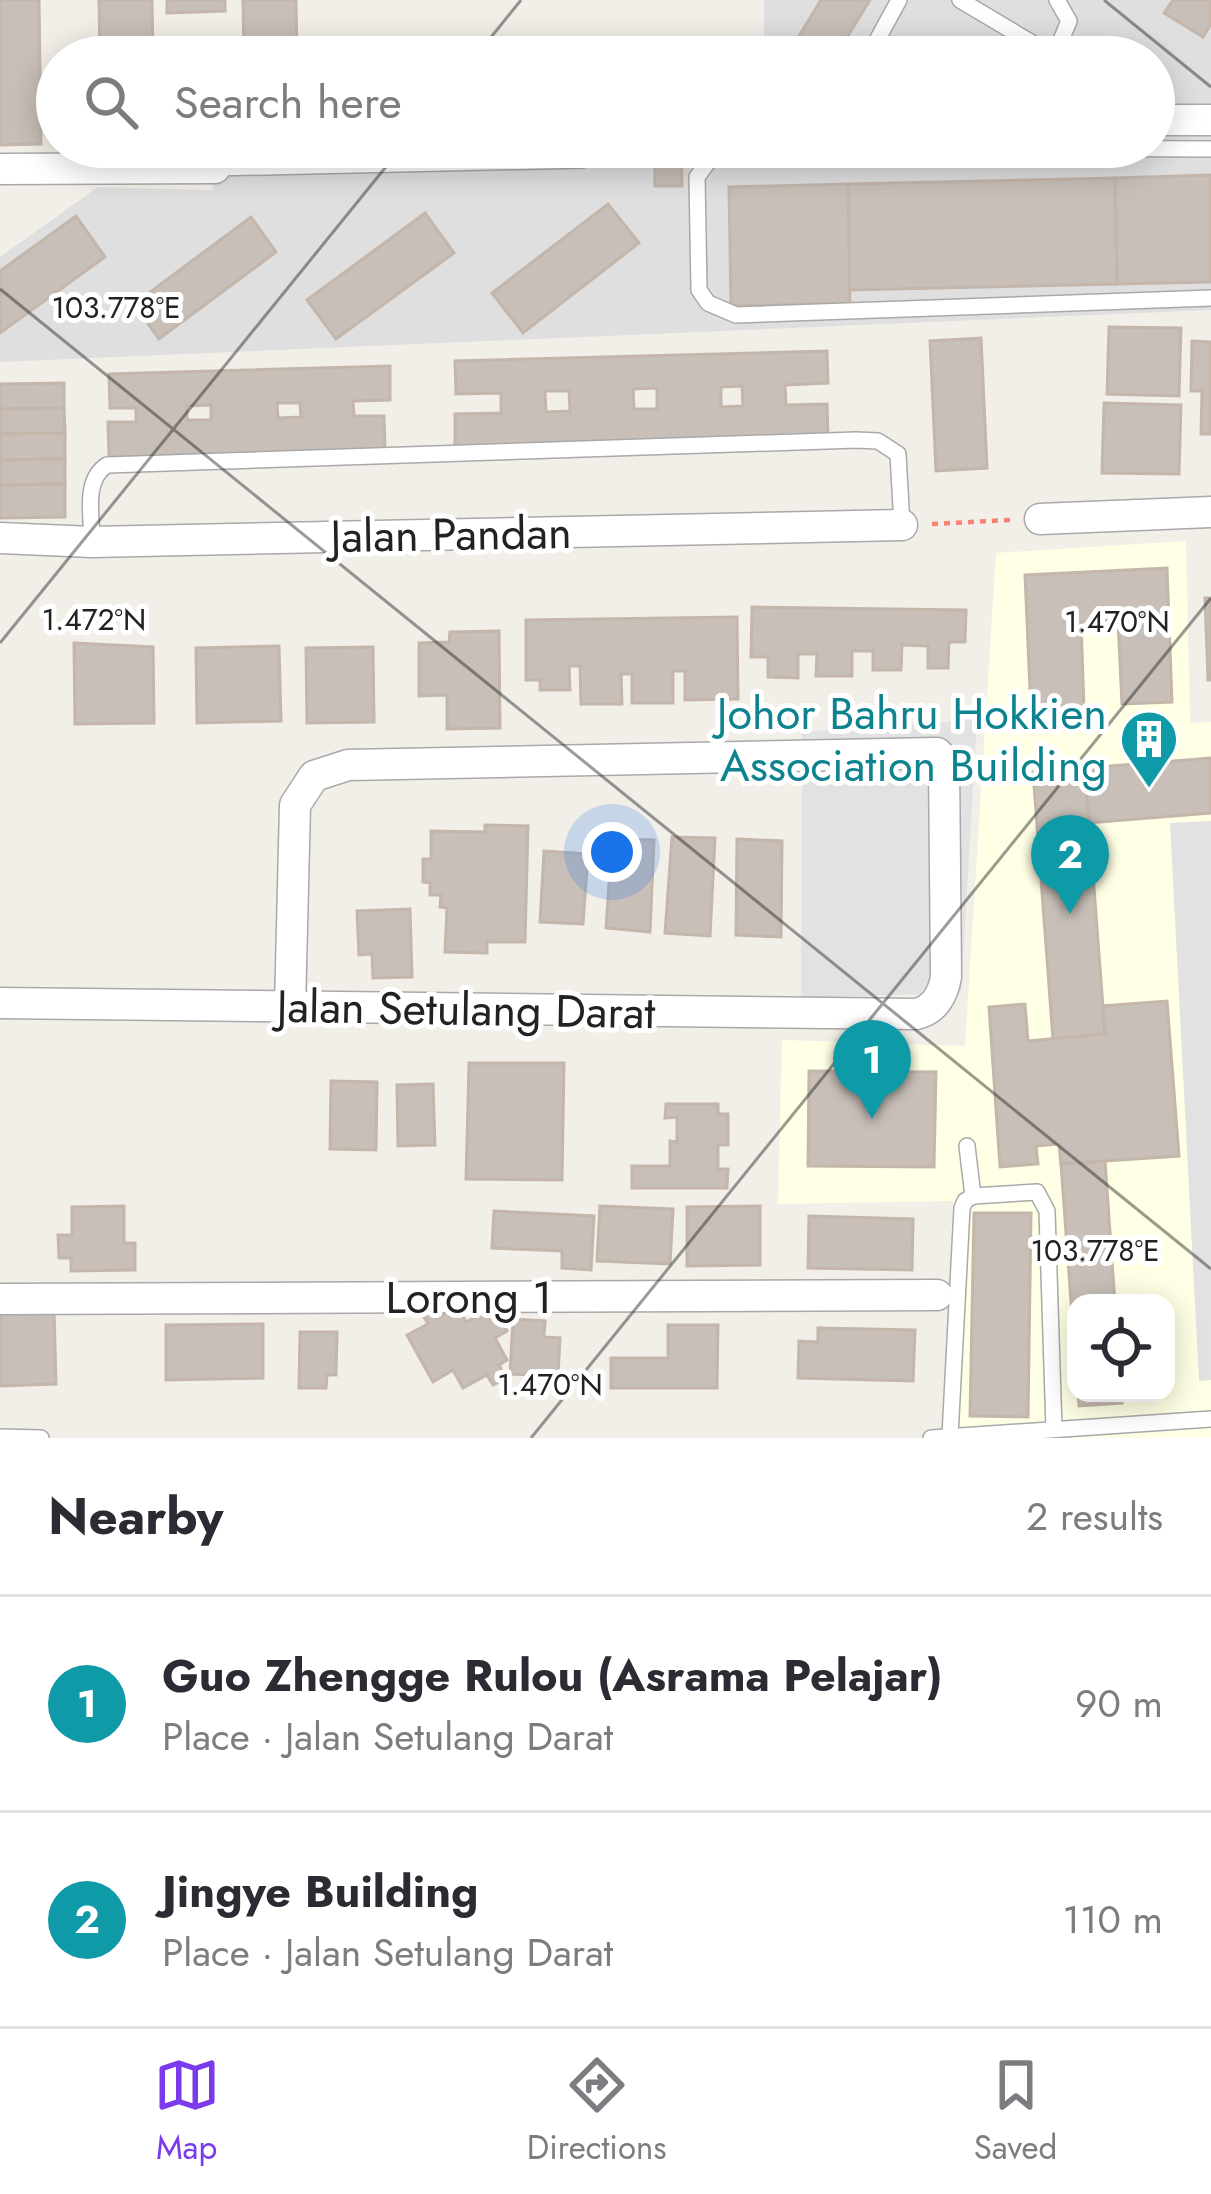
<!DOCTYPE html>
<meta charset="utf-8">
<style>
:root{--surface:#fff;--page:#f7f7f7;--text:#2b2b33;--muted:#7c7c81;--line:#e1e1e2;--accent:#7c3aed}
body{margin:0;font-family:Jost,sans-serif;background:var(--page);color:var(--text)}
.controls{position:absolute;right:36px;bottom:36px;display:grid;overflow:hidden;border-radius:24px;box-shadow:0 6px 30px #0003}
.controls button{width:108px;height:108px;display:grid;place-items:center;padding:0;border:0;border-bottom:3px solid var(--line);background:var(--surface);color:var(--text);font:60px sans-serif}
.you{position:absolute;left:612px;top:852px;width:42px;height:42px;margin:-30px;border:9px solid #fff;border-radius:50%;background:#1a73e8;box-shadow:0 0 0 18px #1a73e833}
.badge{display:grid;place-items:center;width:78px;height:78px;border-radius:50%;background:var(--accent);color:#fff;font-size:39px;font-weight:700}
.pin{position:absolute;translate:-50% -99px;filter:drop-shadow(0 3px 6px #0008)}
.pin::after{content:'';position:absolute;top:63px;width:42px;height:36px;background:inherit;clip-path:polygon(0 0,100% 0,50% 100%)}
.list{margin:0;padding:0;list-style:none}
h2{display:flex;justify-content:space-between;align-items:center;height:156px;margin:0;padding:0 48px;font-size:51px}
h2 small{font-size:39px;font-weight:400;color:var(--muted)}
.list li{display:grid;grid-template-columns:78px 1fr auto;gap:36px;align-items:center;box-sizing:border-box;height:216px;padding:0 48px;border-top:3px solid var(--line)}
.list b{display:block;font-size:45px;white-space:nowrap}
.list p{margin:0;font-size:39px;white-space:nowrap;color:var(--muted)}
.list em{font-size:39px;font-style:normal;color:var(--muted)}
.icon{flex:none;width:66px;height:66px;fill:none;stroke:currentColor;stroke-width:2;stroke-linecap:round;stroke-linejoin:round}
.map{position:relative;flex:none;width:1211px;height:1438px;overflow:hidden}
.search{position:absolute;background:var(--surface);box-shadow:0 6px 30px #0003;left:36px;right:36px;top:36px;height:132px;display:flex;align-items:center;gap:30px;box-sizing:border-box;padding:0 42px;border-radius:66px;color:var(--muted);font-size:45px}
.sheet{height:588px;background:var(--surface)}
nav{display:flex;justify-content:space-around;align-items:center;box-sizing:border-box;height:168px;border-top:3px solid var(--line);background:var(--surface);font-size:33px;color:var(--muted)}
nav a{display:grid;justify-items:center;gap:6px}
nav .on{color:var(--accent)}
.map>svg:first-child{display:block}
.residential{fill:#e0dfdf}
.education{fill:#ffffe5;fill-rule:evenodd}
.parking{fill:#e2e2e2}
.building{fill:#c7bfb8;stroke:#c4b6ab;stroke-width:3;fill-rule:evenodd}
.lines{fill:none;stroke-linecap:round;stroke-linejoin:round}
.service-casing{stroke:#a9a9a9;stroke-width:18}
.minor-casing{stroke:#a9a9a9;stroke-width:33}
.path{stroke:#fa8072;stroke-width:4.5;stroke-dasharray:6 6;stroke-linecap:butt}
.service{stroke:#fff;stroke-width:15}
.minor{stroke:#fff;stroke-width:30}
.ticks{fill:none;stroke:#222;stroke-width:3;stroke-opacity:0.45}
.labels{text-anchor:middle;stroke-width:10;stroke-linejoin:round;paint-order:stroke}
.street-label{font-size:45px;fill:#222;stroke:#fff}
.culture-label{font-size:45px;fill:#0d838f;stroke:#fff;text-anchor:end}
.ticks-label{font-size:30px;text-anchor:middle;fill:#222;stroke:#fff;stroke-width:10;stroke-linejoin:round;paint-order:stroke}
</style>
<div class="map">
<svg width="1211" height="1438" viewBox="0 0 1211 1438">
<rect width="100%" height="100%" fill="#f2efe9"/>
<path class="residential" d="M764,0H1211V310L0,362V257L98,187L213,190L217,147H1154V57H764Z"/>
<path class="education" d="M1186,541L1190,723L1211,722V1438H942L953,1201L778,1204L782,1040L965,1046L996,553ZM1076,1303H1166V1393H1076Z"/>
<g class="parking">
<path d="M977,720L961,993L801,998L802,732Z"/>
<path d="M1211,821V1380L1199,1381L1170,823Z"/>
</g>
<g class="building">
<path d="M0,0H39L41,144L0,145Z"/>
<path d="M99,0H152L153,57H100Z"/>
<path d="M167,0H225V11L167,13Z"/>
<path d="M243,0H296L297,57H244Z"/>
<path d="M821,0H870L835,57H824L796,41Z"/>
<path d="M1173,0H1211V24L1203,37L1164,13Z"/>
<path d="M655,147H681L682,186H655Z"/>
<path d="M1211,175V282L1117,284L1115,178Z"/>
<path d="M1115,178L1117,284L849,290L848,184Z"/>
<path d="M848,184L850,303L731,306L729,187Z"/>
<path d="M608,204L639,243L523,333L492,293Z"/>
<path d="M425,213L454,253L336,339L307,300Z"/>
<path d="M76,216L105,257L0,333V271Z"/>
<path d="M251,217L276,252L159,339L134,304Z"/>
<path d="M1109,327L1181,328L1179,396L1107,394Z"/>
<path d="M981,338L987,468L936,471L930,341Z"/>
<path d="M1192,341L1211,342V434H1201L1202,391H1191Z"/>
<path d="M827,351L828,383L785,385L786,405L827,404L828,436L455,447V414L501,413V393L456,394L455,361ZM742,386L743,406L721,407V387ZM657,388V409H634L633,389ZM545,391H569L570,411L546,412Z"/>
<path d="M390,366V400L353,401L354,416H384L385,451L109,458L108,422H136V408H110L109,374ZM277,403H300L301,417L278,418ZM211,405V420H187V406Z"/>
<path d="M64,383V408L0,409V384Z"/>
<path d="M1104,403L1181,405L1179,474L1102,473Z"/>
<path d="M64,408L65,433L0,434V409Z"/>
<path d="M65,433V459L0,460V434Z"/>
<path d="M65,459V484L0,485V460Z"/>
<path d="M65,484V517L0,518V485Z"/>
<path d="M1167,568L1172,702L1122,704L1118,620L1081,622L1084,709L1031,712L1025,575Z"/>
<path d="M1205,598H1211V680H1208Z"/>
<path d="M752,607L966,610L965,642H949L948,668H928V646L902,645L901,670H873V651H852V676H816L817,654H798V678L768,677V657H751Z"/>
<path d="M737,617L738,699L685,700V671H673V703H632V674H621L622,704H581L580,666H569L570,690H540V680H526V620Z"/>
<path d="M499,631L500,728L447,729V695L419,696V643L449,642L450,632Z"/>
<path d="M74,643L153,647L154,723L75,724Z"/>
<path d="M279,646L281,721L197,723L196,648Z"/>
<path d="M373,647L374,722L307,723L306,648Z"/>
<path d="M1211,758V813L1089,823L1085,768Z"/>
<path d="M1085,768L1105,1034L1053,1039L1033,772Z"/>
<path d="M485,825L528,826L525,942H487V953L445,952L447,908L440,907L441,895H430V883L423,882V859H431V831L485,832Z"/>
<path d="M672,837L715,838L710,936L665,933Z"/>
<path d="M612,839L654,840L650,932L606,928Z"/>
<path d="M737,839L782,841L781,937L736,935Z"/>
<path d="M544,851L588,854L583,924L540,922Z"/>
<path d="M410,909L412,977L373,978L372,954L359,955L357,911Z"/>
<path d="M1167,1001L1179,1156L1061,1164L1059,1144L1036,1146L1038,1164L1000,1167L989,1007L1025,1004L1028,1041L1105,1034L1103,1006Z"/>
<path d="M469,1063H564L562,1180L466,1179Z"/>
<path d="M809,1071L936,1072L934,1167L808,1166Z"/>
<path d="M331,1081L377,1082L376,1150L330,1149Z"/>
<path d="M433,1084L435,1145L398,1146L397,1085Z"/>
<path d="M666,1104H718V1114H728V1145H718V1169H728L727,1188H632V1166H670V1141L677,1142V1117L665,1118Z"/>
<path d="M1105,1161L1115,1303H1076V1371L1061,1164Z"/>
<path d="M124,1206V1243H135V1270L71,1271V1258H59L58,1235H72V1207Z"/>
<path d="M600,1206L673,1209L670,1264L597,1261Z"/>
<path d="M760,1206V1265L687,1266V1207Z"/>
<path d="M494,1211L594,1216L591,1270L562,1268V1251L492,1248Z"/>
<path d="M974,1213H1031L1028,1417L970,1416Z"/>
<path d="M809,1216L913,1219L912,1270L808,1268Z"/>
<path d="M431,1306L438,1318L458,1307L466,1322L494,1307L507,1331L495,1338L507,1360L499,1365L506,1378L493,1385L487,1375L463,1388L453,1370L433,1382L407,1335L428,1324L421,1312Z"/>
<path d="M54,1310L56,1384L0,1386V1312Z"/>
<path d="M513,1319L545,1321L544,1337L560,1338L558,1376L510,1374Z"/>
<path d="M263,1324V1378L166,1380V1325Z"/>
<path d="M668,1325H718L717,1388H611V1358H668Z"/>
<path d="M818,1328L915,1330L913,1381L798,1378L799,1341L818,1342Z"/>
<path d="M300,1332H337L336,1375H327L326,1388H299Z"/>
<path d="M1078,1393H1122V1403L1079,1406Z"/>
</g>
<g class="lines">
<g class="service-casing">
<g id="service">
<path d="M960,0L1054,56"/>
<path d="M870,53L899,0"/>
<path d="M1054,57L1069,21L1057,0"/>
<path d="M736,147L711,158L697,177L699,290L708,303L736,315L1211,298"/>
<path d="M849,147L1211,149"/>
<path d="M215,168L583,160"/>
<path d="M92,542C92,517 83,480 107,465L856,440L878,441L898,454L902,525"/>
<path d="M967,1146L973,1196L1037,1192L1047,1211L1054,1429"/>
<path d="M950,1436L962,1208L965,1201L973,1196"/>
<path d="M0,1437L41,1438"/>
<path d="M931,1438L1211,1419"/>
</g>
</g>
<g class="minor-casing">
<g id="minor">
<path d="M1154,120H1211"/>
<path d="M0,169L215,168"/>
<path d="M1040,519L1211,512"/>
<path d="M0,538L92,542L902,525"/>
<path d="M0,1003L916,1014C935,1010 943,994 946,977L944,760L937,753L348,765L314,776L295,805L290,1007"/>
<path d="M0,1299L937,1295"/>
</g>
</g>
<path class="path" d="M932,524L1010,520"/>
<use href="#service" class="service"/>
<use href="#minor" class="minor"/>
</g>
<path class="ticks" d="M1104,0L1211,87M475,57L521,0M0,289L1211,1269M0,643L402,147M531,1438L1211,598"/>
<defs>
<g id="building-pin" transform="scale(3)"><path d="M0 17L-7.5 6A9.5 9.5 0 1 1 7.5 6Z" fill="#0f9aa8" stroke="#fff"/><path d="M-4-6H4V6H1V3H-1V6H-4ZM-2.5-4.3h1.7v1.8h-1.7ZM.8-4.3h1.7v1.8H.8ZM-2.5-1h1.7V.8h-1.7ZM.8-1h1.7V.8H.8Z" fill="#fff"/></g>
</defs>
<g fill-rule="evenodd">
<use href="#building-pin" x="1149" y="739"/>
</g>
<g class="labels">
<g class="street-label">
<text transform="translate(451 534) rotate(-1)" y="16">Jalan Pandan</text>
<text transform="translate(466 1009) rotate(1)" y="16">Jalan Setulang Darat</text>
<text x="469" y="1313">Lorong 1</text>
</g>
<g class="culture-label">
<text x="1107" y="729">Johor Bahru Hokkien<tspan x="1107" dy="52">Association Building</tspan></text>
</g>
</g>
<g class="ticks-label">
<text x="116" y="318">103.778°E</text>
<text x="94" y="630">1.472°N</text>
<text x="1117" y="632">1.470°N</text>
<text x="1095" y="1261">103.778°E</text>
<text x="550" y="1395">1.470°N</text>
</g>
</svg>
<div class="controls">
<button><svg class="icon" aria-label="locate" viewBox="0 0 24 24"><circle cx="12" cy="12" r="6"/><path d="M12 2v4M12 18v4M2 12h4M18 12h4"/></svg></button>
</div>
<div class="you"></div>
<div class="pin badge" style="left:872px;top:1119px;background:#0f9aa8">1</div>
<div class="pin badge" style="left:1070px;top:914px;background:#0f9aa8">2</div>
<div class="search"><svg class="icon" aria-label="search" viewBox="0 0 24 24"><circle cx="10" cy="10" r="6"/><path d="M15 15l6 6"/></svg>Search here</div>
</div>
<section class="sheet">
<h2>Nearby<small>2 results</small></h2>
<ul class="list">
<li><span class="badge" style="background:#0f9aa8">1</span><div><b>Guo Zhengge Rulou (Asrama Pelajar)</b><p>Place · Jalan Setulang Darat</p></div><em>90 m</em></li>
<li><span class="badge" style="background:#0f9aa8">2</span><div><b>Jingye Building</b><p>Place · Jalan Setulang Darat</p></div><em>110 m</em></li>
</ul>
</section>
<nav>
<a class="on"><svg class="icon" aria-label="map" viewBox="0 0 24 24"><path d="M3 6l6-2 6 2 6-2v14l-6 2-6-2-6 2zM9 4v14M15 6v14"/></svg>Map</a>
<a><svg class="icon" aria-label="directions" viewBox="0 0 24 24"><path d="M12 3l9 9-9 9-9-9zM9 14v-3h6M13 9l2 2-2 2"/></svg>Directions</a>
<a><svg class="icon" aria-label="saved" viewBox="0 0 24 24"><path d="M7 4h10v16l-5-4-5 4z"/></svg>Saved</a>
</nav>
